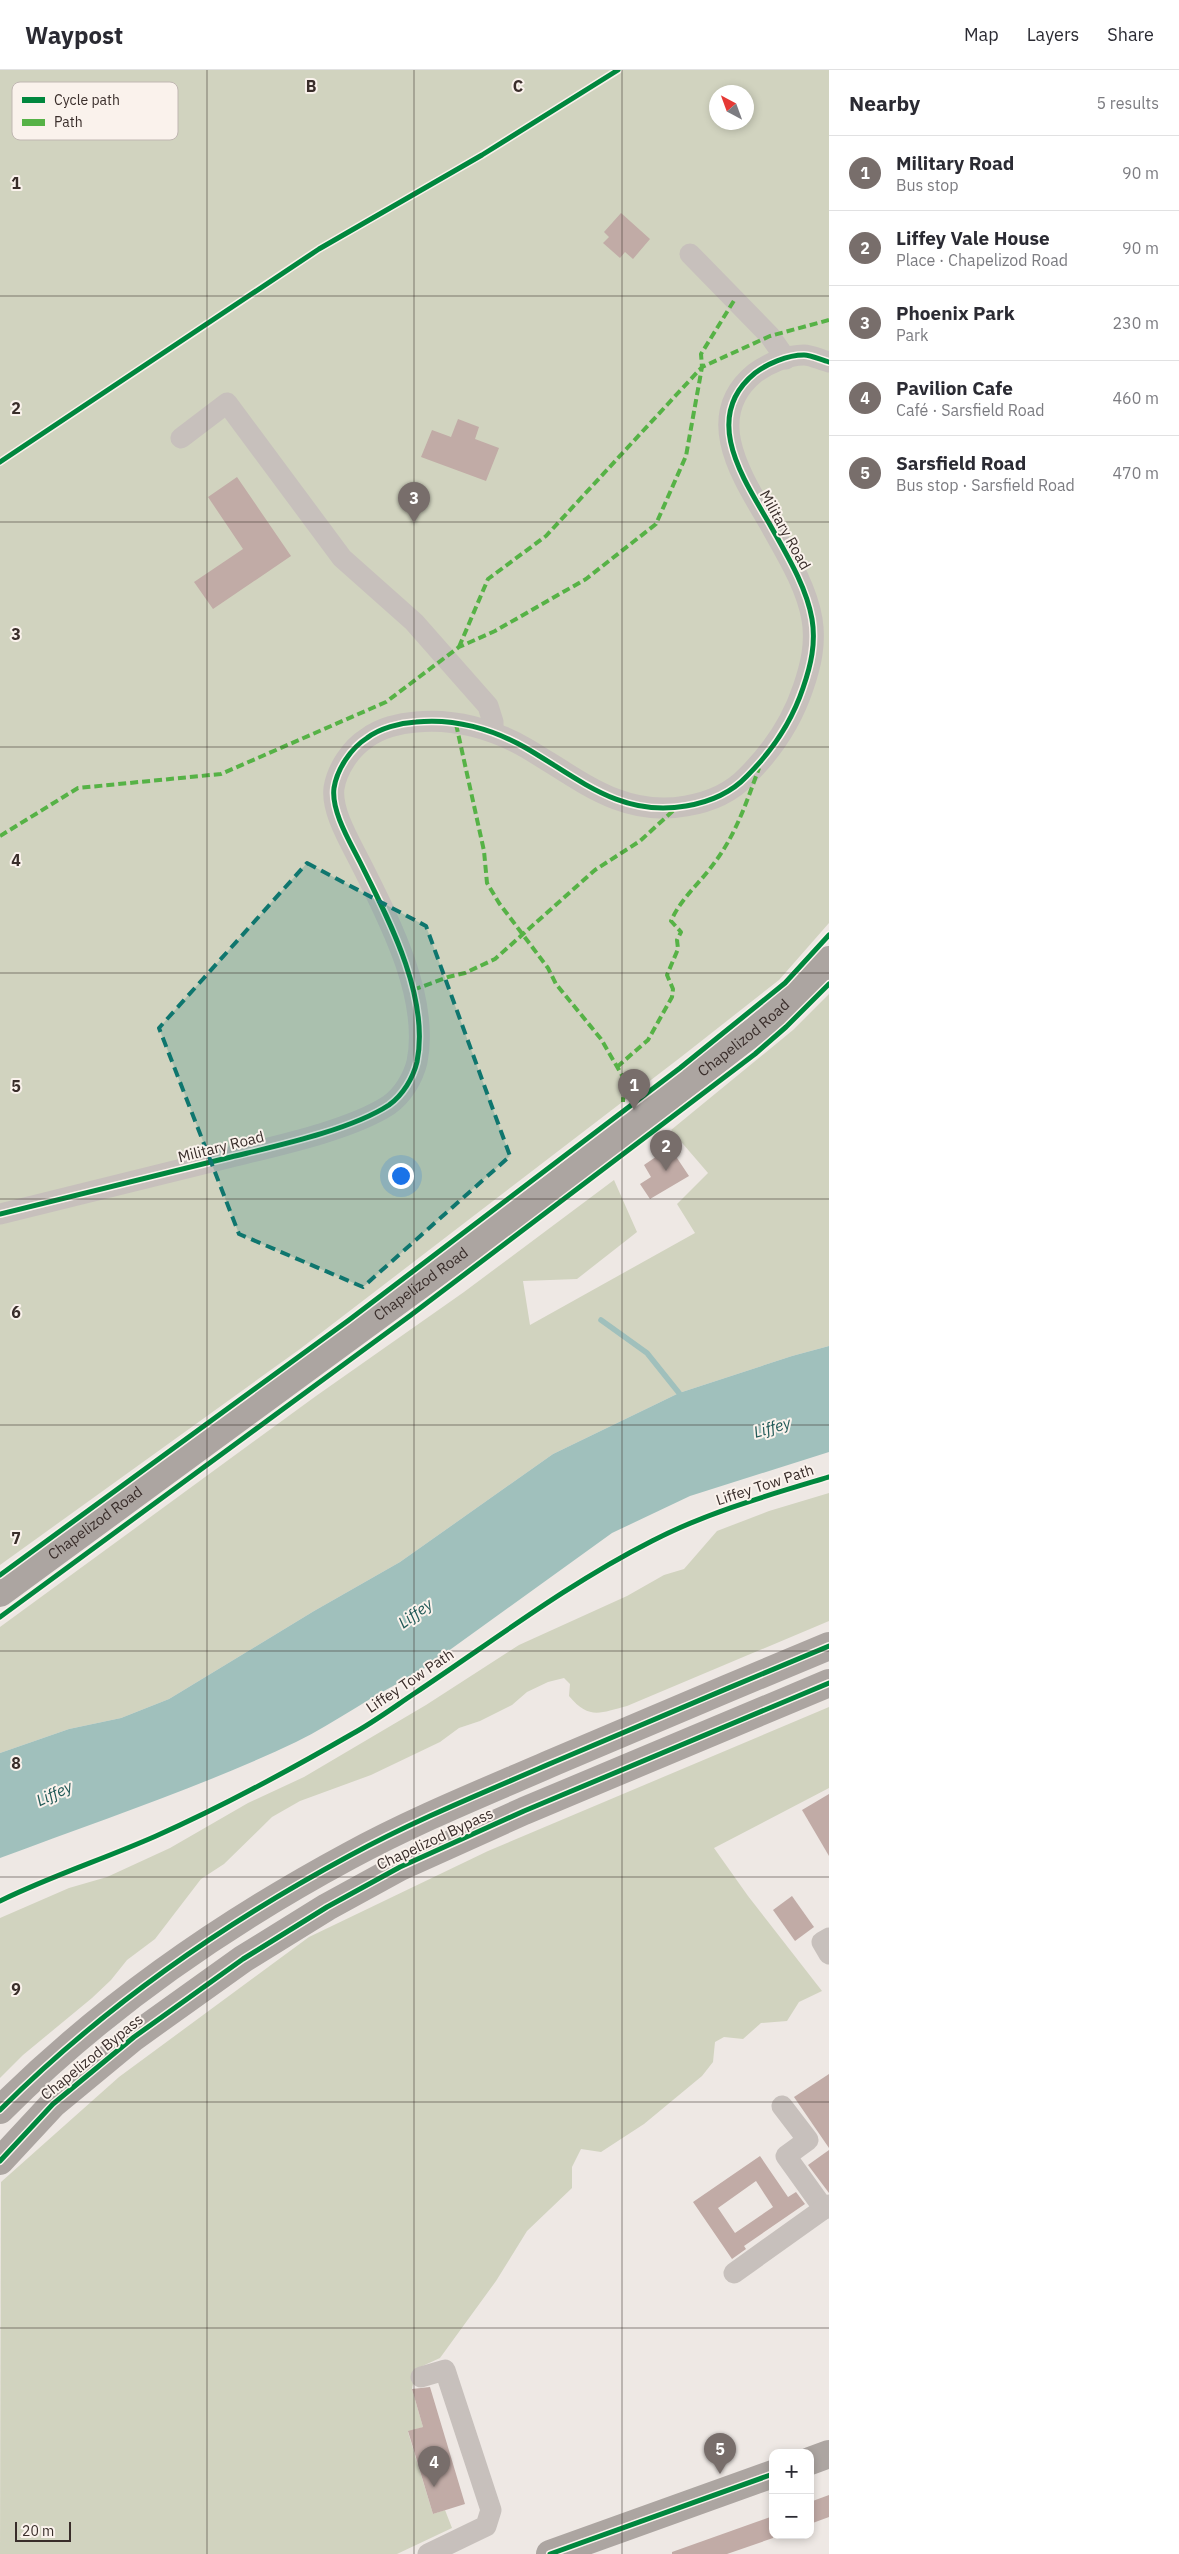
<!DOCTYPE html>
<meta charset="utf-8">
<style>
:root{--surface:#fff;--page:#f2f2f3;--text:#2b2b33;--muted:#7c7c81;--line:#e1e1e2;--accent:#786e6b}
body{margin:0;font-family:"IBM Plex Sans",sans-serif;background:var(--page);color:var(--text)}
.controls{position:absolute;right:15px;bottom:15px;display:grid;overflow:hidden;border-radius:10px;box-shadow:0 2px 8px #0003}
.controls button{width:45px;height:45px;display:grid;place-items:center;padding:0;border:0;border-bottom:1px solid var(--line);background:var(--surface);color:var(--text);font:25px sans-serif}
.compass{position:absolute;left:709px;top:15px;width:45px;height:45px;border-radius:50%;background:var(--surface);box-shadow:0 2px 8px #0003;rotate:319deg}
.scale{position:absolute;left:15px;bottom:12px;width:56px;box-sizing:border-box;padding-left:5px;border:2px solid #392d2a;border-top:0;font-size:14px;line-height:18px;white-space:nowrap;color:#392d2a;-webkit-text-stroke:4px #faf2ec;paint-order:stroke}
.you{position:absolute;left:400px;top:1105px;width:18px;height:18px;margin:-12px;border:4px solid #fff;border-radius:50%;background:#1a73e8;box-shadow:0 0 0 8px #1a73e833}
.badge{display:grid;place-items:center;width:32px;height:32px;border-radius:50%;background:var(--accent);color:#fff;font-size:16px;font-weight:700}
.pin{position:absolute;translate:-50% -41px;filter:drop-shadow(0 1px 2px #0008)}
.pin::after{content:'';position:absolute;top:26px;width:18px;height:15px;background:inherit;clip-path:polygon(0 0,100% 0,50% 100%)}
.list{margin:0;padding:0;list-style:none}
h2{display:flex;justify-content:space-between;align-items:center;height:65px;margin:0;padding:0 20px;font-size:21px}
h2 small{font-size:16px;font-weight:400;color:var(--muted)}
.list li{display:grid;grid-template-columns:32px 1fr auto;gap:15px;align-items:center;box-sizing:border-box;height:75px;padding:0 20px;border-top:1px solid var(--line)}
.list b{display:block;font-size:19px;white-space:nowrap}
.list p{margin:0;font-size:16px;white-space:nowrap;color:var(--muted)}
.list em{font-size:16px;font-style:normal;color:var(--muted)}
.map{position:relative;flex:none;width:829px;height:2484px;overflow:hidden}
header{display:flex;align-items:center;gap:30px;box-sizing:border-box;height:70px;padding:0 25px;background:var(--surface);border-bottom:1px solid var(--line)}
header strong{font-size:24px}
nav{display:flex;gap:28px;margin-inline-start:auto;font-size:18px}
main{display:flex}
aside{flex:1;background:var(--surface)}
.map>svg:first-child{display:block}
.green{fill:#d1d3bf;fill-rule:evenodd}
.water{fill:#a0c0bc}
.lines{fill:none;stroke-linecap:round;stroke-linejoin:round}
.stream{stroke:#a0c0bc;stroke-width:5.5}
.building{fill:#c1aba6;fill-rule:evenodd}
.minor{stroke:#c7c0bc;stroke-width:21}
.major{stroke:#aca5a1;stroke-width:28}
.quiet{stroke:#56b246;stroke-width:4;stroke-dasharray:8 4;stroke-linecap:butt}
.cycleway-casing{stroke:#faf2ec;stroke-width:8}
.cycleway{stroke:#00873e;stroke-width:5}
.marked{fill:#0f766e;fill-opacity:0.2;stroke:#0f766e;stroke-width:4;stroke-dasharray:10 6;stroke-linejoin:round}
.grid{fill:none;stroke:#392d2a;stroke-width:1;stroke-opacity:0.55}
.labels{text-anchor:middle;stroke-width:4;stroke-linejoin:round;paint-order:stroke}
.street-label{font-size:15px;fill:#392d2a;stroke:#faf2ec}
.water-label{font-size:16px;font-style:italic;fill:#215957;stroke:#faf2ec}
.key{fill:#faf2ec;stroke:#c0b7b2;stroke-width:1}
.key-label{font-size:14px;fill:#392d2a}
.grid-label{font-size:16px;text-anchor:middle;font-weight:bold;fill:#392d2a;stroke:#faf2ec;stroke-width:4;stroke-linejoin:round;paint-order:stroke}
</style>
<header>
<strong>Waypost</strong>
<nav><a>Map</a><a>Layers</a><a>Share</a></nav>
</header>
<main>
<div class="map">
<svg width="829" height="2484" viewBox="0 0 829 2484">
<rect width="100%" height="100%" fill="#eee8e4"/>
<g class="green">
<path d="M0,0H829V853L779,910L681,987L300,1279L0,1495ZM716,22H746V52H716Z"/>
<path d="M829,924V1276L792,1286L679,1323L553,1384L400,1492L314,1541L169,1629L121,1648L69,1659L0,1683V1557L316,1326L464,1222L614,1110L637,1162L577,1209L523,1211L530,1255L695,1163L677,1134L708,1103L671,1060L793,960Z"/>
<path d="M829,1423V1551L627,1636C600,1643 589,1650 569,1626L570,1614L564,1608L548,1612L527,1622L512,1635L480,1651L459,1658L440,1672L371,1705L300,1731L272,1747L224,1794L201,1809L155,1869L127,1890L111,1910L92,1928L23,1985L0,2008V1848L69,1818L107,1807L170,1778L248,1733L304,1707L426,1635L519,1575L627,1526L664,1505L684,1499L717,1461L769,1441Z"/>
<path d="M829,1637V1718L714,1778L748,1826L822,1921L799,1932L787,1951L761,1953L743,1969L724,1967L715,1972L713,1992L702,2006L644,2054L601,2082L581,2079L572,2097V2118L527,2161L496,2211L440,2288L416,2299L412,2319L423,2357L408,2362L433,2444L445,2440L452,2458L397,2484H0L1,2112L119,2007L309,1867L488,1781Z"/>
</g>
<path class="water" d="M829,1276V1382L690,1426L612,1463L415,1605C373,1624 337,1652 296,1672C201,1717 99,1751 0,1788V1683L69,1659L121,1648L169,1629L314,1541L400,1492L553,1384L679,1323L792,1286Z"/>
<g class="lines">
<path class="stream" d="M601,1250L647,1283L679,1323"/>
</g>
<g class="building">
<path d="M621,143L650,169L633,189L625,182L620,188L603,173L609,167L604,162Z"/>
<path d="M458,349L479,357L475,369L499,378L486,411L421,387L432,360L451,367Z"/>
<path d="M237,407L291,486L213,539L194,512L243,479L208,427Z"/>
<path d="M666,1080L669,1085L673,1082L689,1106L650,1129L640,1114L651,1107L644,1095Z"/>
<path d="M829,1724V1786L802,1740Z"/>
<path d="M792,1826L814,1857L795,1871L773,1840Z"/>
<path d="M829,2004V2078L794,2027Z"/>
<path d="M829,2080V2123L808,2095Z"/>
<path d="M760,2086L788,2127L796,2122L805,2134L744,2176L746,2179L732,2189L693,2132ZM756,2111L773,2137L735,2163L718,2138Z"/>
<path d="M430,2317L465,2434L433,2444L408,2361L423,2357L412,2319Z"/>
<path d="M829,2425V2447L810,2454V2432Z"/>
<path d="M773,2446V2468L727,2484H672V2482Z"/>
</g>
<g class="lines">
<g class="minor">
<path d="M690,184L770,266L786,289"/>
<path d="M181,368L227,333L342,488L414,552L488,636L493,652V662"/>
<path d="M0,1144C77,1125 154,1106 231,1087C276,1076 351,1060 389,1035C403,1025 413,1008 417,992C430,927 388,848 360,792C350,772 331,741 334,718C337,699 351,678 367,668C380,658 400,653 416,652C454,648 493,659 526,678C578,708 621,748 686,736C710,732 730,724 747,706C772,681 792,651 803,618C811,595 816,573 812,549C806,515 785,482 769,453C743,408 701,347 755,303C767,294 787,285 804,285C811,285 821,290 829,292"/>
<path d="M829,1868L822,1872L829,1884"/>
<path d="M782,2036L808,2070L786,2086L824,2139"/>
<path d="M734,2203L829,2135"/>
<path d="M421,2307L445,2300L491,2440L486,2456L428,2484"/>
</g>
<g class="major">
<path id="s1" d="M0,1523L552,1118L757,959L808,914L829,890"/>
<path d="M0,2040C101,1939 223,1854 349,1786C415,1750 485,1722 554,1692C646,1653 737,1614 829,1576"/>
<path d="M0,2091L53,2034L134,1967L243,1889L327,1837L400,1797L524,1741L829,1613"/>
<path d="M810,2391L829,2384"/>
<path d="M550,2484L773,2404"/>
</g>
<g class="quiet">
<path d="M459,577L488,509L546,466L702,297L770,266L829,250"/>
<path d="M456,654L484,781L487,813L499,833L548,898L556,914L601,969L623,1007V1032"/>
<path d="M0,766L78,718L221,704L386,632L459,577L495,561L586,509L656,454L686,386L702,297L701,284L735,229"/>
<path d="M413,920L448,907L465,903L495,889L595,800L640,771L675,739"/>
<path d="M617,997L648,970L672,927L673,919L667,905L678,879L677,870L681,862L671,851C681,828 701,812 715,792C736,764 747,731 759,698"/>
</g>
<g class="cycleway-casing">
<g id="cycleway">
<path d="M0,392L319,179L482,85L618,0"/>
<path d="M0,1144C77,1125 154,1106 231,1087C276,1076 351,1060 389,1035C403,1025 413,1008 417,992C430,927 388,848 360,792C350,772 331,741 334,718C337,699 351,678 367,668C380,658 400,653 416,652C454,648 493,659 526,678C578,708 621,748 686,736C710,732 730,724 747,706C772,681 792,651 803,618C811,595 816,573 812,549C806,515 785,482 769,453C743,408 701,347 755,303C767,294 787,285 804,285C811,285 821,290 829,292"/>
<path d="M0,1505L349,1250L680,998L785,913L829,865"/>
<path d="M0,1547L411,1245L755,984L786,957L829,914"/>
<path d="M0,1831C51,1806 104,1789 156,1766C224,1736 288,1701 352,1664C374,1652 394,1637 415,1623C493,1571 569,1513 652,1471C708,1442 769,1425 829,1407"/>
<path d="M0,2040C101,1939 223,1854 349,1786C415,1750 485,1722 554,1692C646,1653 737,1614 829,1576"/>
<path d="M0,2091L53,2034L134,1967L243,1889L327,1837L400,1797L524,1741L829,1613"/>
<path d="M550,2484L773,2404"/>
</g>
</g>
<use href="#cycleway" class="cycleway"/>
</g>
<path class="marked" d="M307,793L426,856L510,1086L363,1217L239,1164L159,958Z"/>
<path class="grid" d="M207,0V2484M414,0V2484M622,0V2484M0,226H829M0,452H829M0,677H829M0,903H829M0,1129H829M0,1355H829M0,1581H829M0,1807H829M0,2032H829M0,2258H829"/>
<g class="labels">
<g class="street-label">
<text transform="translate(785 460) rotate(61)" y="5">Military Road</text>
<text dy="5" stroke="none"><textPath href="#s1" startOffset="928">Chapelizod Road</textPath></text>
<text transform="translate(221 1077) rotate(-14)" y="5">Military Road</text>
<text dy="5" stroke="none"><textPath href="#s1" startOffset="522">Chapelizod Road</textPath></text>
<text transform="translate(765 1415) rotate(-18)" y="5">Liffey Tow Path</text>
<text dy="5" stroke="none"><textPath href="#s1" startOffset="118">Chapelizod Road</textPath></text>
<text transform="translate(410 1611) rotate(-34)" y="5">Liffey Tow Path</text>
<text transform="translate(435 1769) rotate(-25)" y="5">Chapelizod Bypass</text>
<text transform="translate(92 1987) rotate(-39)" y="5">Chapelizod Bypass</text>
</g>
<g class="water-label">
<text transform="translate(772 1357) rotate(-16)" y="6">Liffey</text>
<text transform="translate(415 1543) rotate(-36)" y="6">Liffey</text>
<text transform="translate(54 1723) rotate(-25)" y="6">Liffey</text>
</g>
</g>
<rect x="12" y="12" width="166" height="58" rx="8" class="key"/>
<rect x="22" y="27" width="23" height="6" fill="#00873e"/>
<rect x="22" y="49" width="23" height="7" fill="#56b246"/>
<g class="key-label">
<text x="54" y="35">Cycle path</text>
<text x="54" y="57">Path</text>
</g>
<g class="grid-label">
<text x="311" y="22">B</text>
<text x="518" y="22">C</text>
<text x="16" y="119">1</text>
<text x="16" y="344">2</text>
<text x="16" y="570">3</text>
<text x="16" y="796">4</text>
<text x="16" y="1022">5</text>
<text x="16" y="1248">6</text>
<text x="16" y="1474">7</text>
<text x="16" y="1699">8</text>
<text x="16" y="1925">9</text>
</g>
</svg>
<div class="controls">
<button>+</button>
<button>−</button>
</div>
<svg class="compass" viewBox="-18 -18 36 36"><path d="M0-13l5 13h-10z" fill="#e53935"/><path d="M0 13l5-13h-10z" fill="#7c7c81"/></svg>
<div class="scale">20 m</div>
<div class="you"></div>
<div class="pin badge" style="left:634px;top:1040px">1</div>
<div class="pin badge" style="left:666px;top:1101px">2</div>
<div class="pin badge" style="left:414px;top:453px">3</div>
<div class="pin badge" style="left:434px;top:2417px">4</div>
<div class="pin badge" style="left:720px;top:2404px">5</div>
</div>
<aside>
<h2>Nearby<small>5 results</small></h2>
<ul class="list">
<li><span class="badge">1</span><div><b>Military Road</b><p>Bus stop</p></div><em>90 m</em></li>
<li><span class="badge">2</span><div><b>Liffey Vale House</b><p>Place · Chapelizod Road</p></div><em>90 m</em></li>
<li><span class="badge">3</span><div><b>Phoenix Park</b><p>Park</p></div><em>230 m</em></li>
<li><span class="badge">4</span><div><b>Pavilion Cafe</b><p>Café · Sarsfield Road</p></div><em>460 m</em></li>
<li><span class="badge">5</span><div><b>Sarsfield Road</b><p>Bus stop · Sarsfield Road</p></div><em>470 m</em></li>
</ul>
</aside>
</main>
